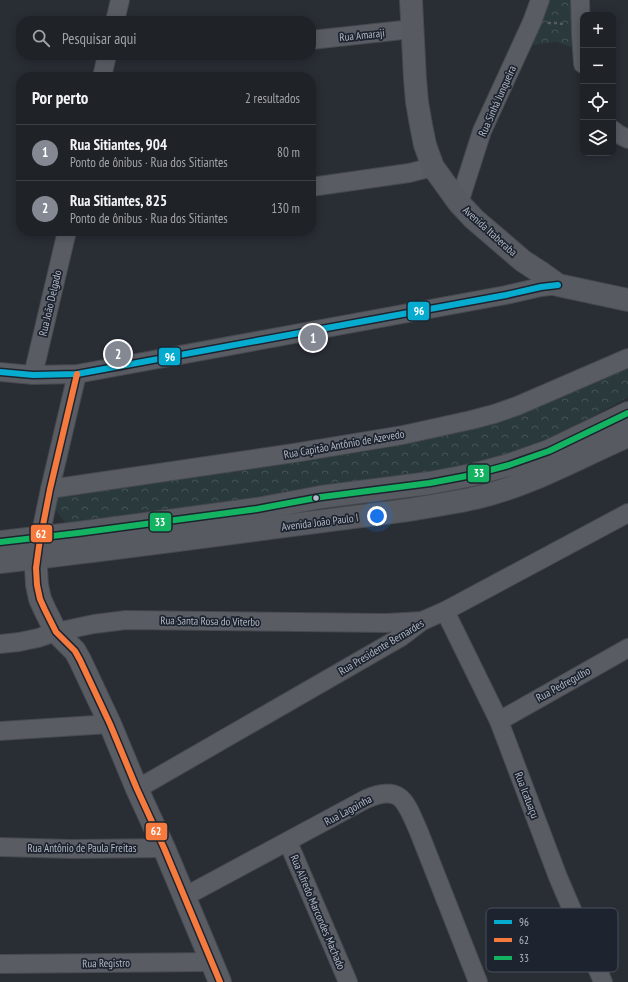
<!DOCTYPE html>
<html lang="pt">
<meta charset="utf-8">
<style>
:root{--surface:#1f2227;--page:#272a2f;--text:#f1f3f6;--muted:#a1a4a7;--line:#3c3f44;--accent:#838893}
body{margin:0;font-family:"PT Sans Narrow",sans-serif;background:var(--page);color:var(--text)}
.controls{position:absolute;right:12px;top:12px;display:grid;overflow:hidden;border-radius:8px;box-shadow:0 2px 10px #0003}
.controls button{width:36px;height:36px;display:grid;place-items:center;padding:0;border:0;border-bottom:1px solid var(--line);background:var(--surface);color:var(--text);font:20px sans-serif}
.you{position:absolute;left:377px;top:516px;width:14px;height:14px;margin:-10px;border:3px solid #fff;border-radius:50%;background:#1a73e8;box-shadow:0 0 0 6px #1a73e833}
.badge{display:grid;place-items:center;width:26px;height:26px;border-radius:50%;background:var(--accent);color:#fff;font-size:13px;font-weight:700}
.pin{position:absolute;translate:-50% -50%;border:2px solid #fff;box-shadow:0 1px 4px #0006}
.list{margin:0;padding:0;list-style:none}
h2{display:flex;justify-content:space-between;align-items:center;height:52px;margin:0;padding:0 16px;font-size:17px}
h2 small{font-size:13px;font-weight:400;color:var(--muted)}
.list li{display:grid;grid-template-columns:26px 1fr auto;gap:12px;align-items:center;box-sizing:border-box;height:56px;padding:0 16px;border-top:1px solid var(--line)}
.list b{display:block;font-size:15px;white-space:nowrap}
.list p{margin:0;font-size:13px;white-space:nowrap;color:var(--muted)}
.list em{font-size:13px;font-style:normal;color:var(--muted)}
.icon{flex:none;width:22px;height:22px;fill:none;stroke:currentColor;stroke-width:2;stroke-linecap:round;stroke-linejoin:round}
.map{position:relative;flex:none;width:628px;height:982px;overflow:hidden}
.search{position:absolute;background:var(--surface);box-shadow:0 2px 10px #0003;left:16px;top:16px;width:300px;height:44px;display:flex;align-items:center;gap:10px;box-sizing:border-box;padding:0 14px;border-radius:16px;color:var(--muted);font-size:15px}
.panel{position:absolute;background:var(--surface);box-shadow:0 2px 10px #0003;left:16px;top:72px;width:300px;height:164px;border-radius:16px}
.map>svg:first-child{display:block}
.park{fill:url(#park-crowns)}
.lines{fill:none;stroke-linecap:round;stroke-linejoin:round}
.minor-casing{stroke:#45484d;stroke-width:20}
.tertiary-casing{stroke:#45484d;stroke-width:24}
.secondary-casing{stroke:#45484d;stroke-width:24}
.path{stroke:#575b60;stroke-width:2.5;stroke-dasharray:3 3;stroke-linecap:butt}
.minor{stroke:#595c63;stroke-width:18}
.tertiary{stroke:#595c63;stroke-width:22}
.secondary{stroke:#575b61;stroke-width:22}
.bus-1-casing{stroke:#1d242f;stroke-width:9}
.bus-2-casing{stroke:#1d242f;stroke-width:9}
.bus-3-casing{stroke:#1d242f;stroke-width:9}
.bus-1{stroke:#06acd0;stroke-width:6}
.bus-2{stroke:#f6793e;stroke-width:6}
.bus-3{stroke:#13b361;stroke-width:6}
.bus-dot{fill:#b3b9c6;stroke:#1d242f;stroke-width:1.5}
.labels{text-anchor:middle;stroke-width:3.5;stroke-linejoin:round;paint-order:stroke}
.street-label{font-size:11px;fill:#b3b9c6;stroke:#1d242f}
.key{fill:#1d242f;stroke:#4a515c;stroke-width:1}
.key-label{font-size:11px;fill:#b3b9c6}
.line-badge{stroke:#1d242f;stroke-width:1.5}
.badge-label{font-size:11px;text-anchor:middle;font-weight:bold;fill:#fff}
</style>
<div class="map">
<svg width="628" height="982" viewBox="0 0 628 982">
<defs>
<pattern id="park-crowns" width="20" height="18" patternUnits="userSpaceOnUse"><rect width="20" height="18" fill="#29393c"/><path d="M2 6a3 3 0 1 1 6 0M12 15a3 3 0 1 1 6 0" fill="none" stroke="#465457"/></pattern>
</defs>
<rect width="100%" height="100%" fill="#292d34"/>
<g class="park">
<path d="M549,0H588L583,51L556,42L532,45Z"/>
<path d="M628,363V397L578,425L534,446L455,470L68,526L54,508L58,497L395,444Z"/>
</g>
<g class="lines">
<g class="minor-casing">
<g id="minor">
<path d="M580,0L581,35L583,64"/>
<path d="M115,21L120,0"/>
<path d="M311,40L412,29"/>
<path d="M102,77L107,55"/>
<path d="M613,130L618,134L628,139"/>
<path d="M311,187L409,173L433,167"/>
<path d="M459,203L482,131L532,22L540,0"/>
<path d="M0,372L33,375L77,374L506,295L541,287L558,285"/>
<path d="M33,375L67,231"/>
<path d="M50,489L294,453L403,435L471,420L494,414L517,406L628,358"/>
<path d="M40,537L50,489L77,374"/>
<path d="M445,611L499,721L558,877L603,982"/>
<path d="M0,644L19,642L38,638L56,632L94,624L126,620L386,623L422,621"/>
<path d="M499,721L628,648"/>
<path d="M0,731L110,724"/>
<path d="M137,789L401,637L422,621L445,611L628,513"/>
<path d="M288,842L348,982"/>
<path d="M0,847L72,849L164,848"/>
<path d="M184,897L366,799C402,783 406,803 419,832L478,982"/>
<path d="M0,964L211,962"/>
</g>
</g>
<g class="tertiary-casing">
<path id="tertiary" d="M40,539L36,568L37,585L40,599L45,610L56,632L75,651L80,660L110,724L137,789L164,848L220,982"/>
</g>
<g class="secondary-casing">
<g id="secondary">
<path d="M411,0L415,79L417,102L421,125L425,145L433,167L459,203L474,219L523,261L540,272L558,285L628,300"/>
<path d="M0,542L78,533L257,509L321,497L430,483L472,475L509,465L549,451L628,413"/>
<path d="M0,562C98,551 195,538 292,525C331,520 370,515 408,510C430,506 453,503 475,498C529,486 577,458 628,436"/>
</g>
</g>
<path class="path" d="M548,23H558L565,25"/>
<use href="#minor" class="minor"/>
<use href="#tertiary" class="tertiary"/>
<use href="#secondary" class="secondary"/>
<g class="bus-1-casing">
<path id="bus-1" d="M0,372L33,375L77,374L506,295L541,287L558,285"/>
</g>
<g class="bus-2-casing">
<path id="bus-2" d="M77,374L50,489L39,546L36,568L37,585L40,599L45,610L56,632L75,651L80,660L110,724L137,789L164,848L220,982"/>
</g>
<g class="bus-3-casing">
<path id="bus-3" d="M0,542L78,533L257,509L321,497L430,483L472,475L509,465L549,451L628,413"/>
</g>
<use href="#bus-1" class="bus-1"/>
<use href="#bus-2" class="bus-2"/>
<use href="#bus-3" class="bus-3"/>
</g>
<circle class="bus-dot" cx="316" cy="498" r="3.5"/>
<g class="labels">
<g class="street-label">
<text transform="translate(362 35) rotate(-6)" y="4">Rua Amaraji</text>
<text transform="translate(497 101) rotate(-66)" y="4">Rua Sinhá Junqueira</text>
<text transform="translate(490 231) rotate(42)" y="4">Avenida Itaberaba</text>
<text transform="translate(50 303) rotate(-77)" y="4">Rua João Delgado</text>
<text transform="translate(344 444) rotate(-10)" y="4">Rua Capitão Antônio de Azevedo</text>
<text transform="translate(320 522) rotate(-7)" y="4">Avenida João Paulo I</text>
<text transform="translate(210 621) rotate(1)" y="4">Rua Santa Rosa do Viterbo</text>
<text transform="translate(381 647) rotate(-31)" y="4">Rua Presidente Bernardes</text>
<text transform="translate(563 684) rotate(-29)" y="4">Rua Pedregulho</text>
<text transform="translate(527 795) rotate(69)" y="4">Rua Icatuaçu</text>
<text transform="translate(348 810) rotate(-28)" y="4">Rua Lagoinha</text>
<text x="82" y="852">Rua Antônio de Paula Freitas</text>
<text transform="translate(318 912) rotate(67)" y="4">Rua Alfredo Marcondes Machado</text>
<text transform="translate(106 963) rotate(-1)" y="4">Rua Registro</text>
</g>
</g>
<rect x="486" y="908" width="132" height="64" rx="6" class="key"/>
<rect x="494" y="920" width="18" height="4" fill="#06acd0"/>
<rect x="494" y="938" width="18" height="4" fill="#f6793e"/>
<rect x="494" y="956" width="18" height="4" fill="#13b361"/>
<g class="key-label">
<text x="519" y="926">96</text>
<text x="519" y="944">62</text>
<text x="519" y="962">33</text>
</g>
<g class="line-badge">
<rect x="407" y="301" width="23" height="20" rx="4" fill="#06acd0"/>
<rect x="158" y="347" width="23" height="19" rx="4" fill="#06acd0"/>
<rect x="467" y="464" width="23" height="19" rx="4" fill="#13b361"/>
<rect x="149" y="512" width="23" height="20" rx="4" fill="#13b361"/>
<rect x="30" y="524" width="23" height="19" rx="4" fill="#f6793e"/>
<rect x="145" y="822" width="23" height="19" rx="4" fill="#f6793e"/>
</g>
<g class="badge-label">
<text x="419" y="315">96</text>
<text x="170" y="361">96</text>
<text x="479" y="477">33</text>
<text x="160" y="526">33</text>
<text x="41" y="538">62</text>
<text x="156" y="835">62</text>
</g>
</svg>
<div class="controls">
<button>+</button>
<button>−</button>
<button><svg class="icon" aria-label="locate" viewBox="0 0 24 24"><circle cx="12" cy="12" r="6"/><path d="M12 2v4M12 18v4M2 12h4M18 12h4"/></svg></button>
<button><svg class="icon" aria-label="layers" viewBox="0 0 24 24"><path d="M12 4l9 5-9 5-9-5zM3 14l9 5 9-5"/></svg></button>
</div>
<div class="you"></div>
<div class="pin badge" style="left:313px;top:338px">1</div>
<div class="pin badge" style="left:118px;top:354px">2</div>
<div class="search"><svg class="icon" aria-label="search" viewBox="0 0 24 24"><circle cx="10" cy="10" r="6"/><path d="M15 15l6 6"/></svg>Pesquisar aqui</div>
<section class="panel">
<h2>Por perto<small>2 resultados</small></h2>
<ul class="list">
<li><span class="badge">1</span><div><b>Rua Sitiantes, 904</b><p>Ponto de ônibus · Rua dos Sitiantes</p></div><em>80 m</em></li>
<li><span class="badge">2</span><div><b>Rua Sitiantes, 825</b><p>Ponto de ônibus · Rua dos Sitiantes</p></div><em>130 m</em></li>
</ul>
</section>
</div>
